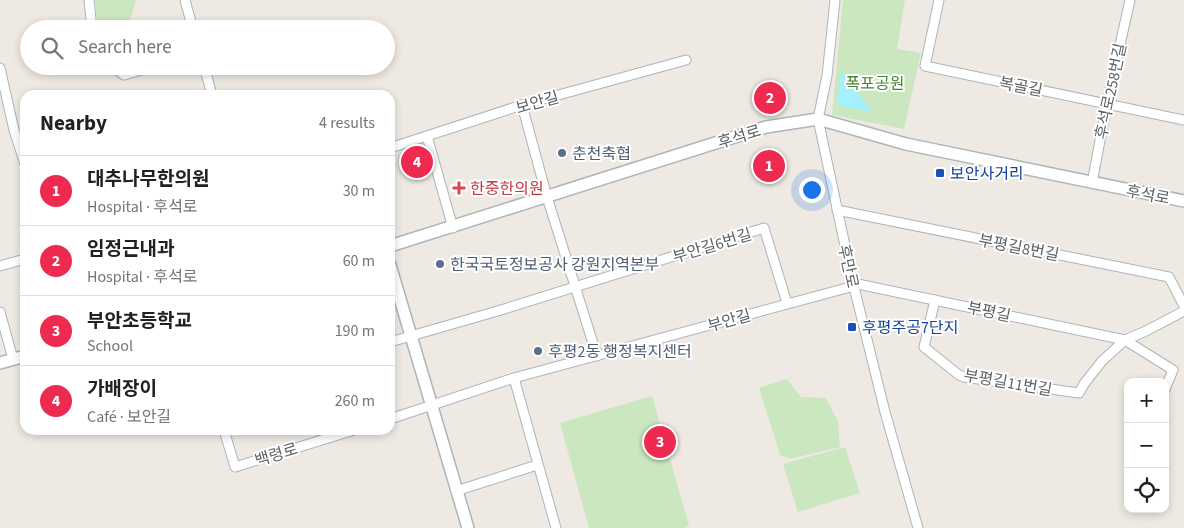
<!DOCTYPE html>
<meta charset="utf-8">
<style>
:root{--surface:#fff;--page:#f6f6f6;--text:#202124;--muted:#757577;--line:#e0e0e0;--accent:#ee2a51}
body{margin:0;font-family:"Source Sans 3","Noto Sans KR",sans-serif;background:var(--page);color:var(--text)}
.controls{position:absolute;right:15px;bottom:15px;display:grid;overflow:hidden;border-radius:10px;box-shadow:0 2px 8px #0003}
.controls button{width:45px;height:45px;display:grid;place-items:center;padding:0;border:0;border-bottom:1px solid var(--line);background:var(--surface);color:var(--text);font:25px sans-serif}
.you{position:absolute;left:811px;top:189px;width:18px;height:18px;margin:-12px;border:4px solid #fff;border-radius:50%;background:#1a73e8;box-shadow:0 0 0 8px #1a73e833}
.badge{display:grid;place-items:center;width:32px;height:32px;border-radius:50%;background:var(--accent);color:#fff;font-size:16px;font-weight:700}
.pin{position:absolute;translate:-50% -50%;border:2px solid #fff;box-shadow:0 1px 5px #0006}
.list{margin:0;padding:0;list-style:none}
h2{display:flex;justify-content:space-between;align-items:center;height:65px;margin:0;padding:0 20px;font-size:21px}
h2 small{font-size:16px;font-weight:400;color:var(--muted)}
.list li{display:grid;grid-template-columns:32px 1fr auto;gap:15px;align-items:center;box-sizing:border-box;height:70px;padding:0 20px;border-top:1px solid var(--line)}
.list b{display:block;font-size:19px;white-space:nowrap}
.list p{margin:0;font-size:16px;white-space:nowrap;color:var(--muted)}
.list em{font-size:16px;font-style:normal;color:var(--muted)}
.icon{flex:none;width:28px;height:28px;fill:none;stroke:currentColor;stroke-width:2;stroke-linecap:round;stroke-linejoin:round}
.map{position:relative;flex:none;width:1184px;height:528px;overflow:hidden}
.search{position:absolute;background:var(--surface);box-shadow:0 2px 8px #0003;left:20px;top:20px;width:375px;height:55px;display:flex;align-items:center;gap:12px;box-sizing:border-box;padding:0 18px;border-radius:28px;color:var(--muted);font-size:19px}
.panel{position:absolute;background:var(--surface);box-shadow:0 2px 8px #0003;left:20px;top:90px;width:375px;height:345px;border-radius:15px}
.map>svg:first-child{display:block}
.green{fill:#cae7bf}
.water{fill:#a3f1ff}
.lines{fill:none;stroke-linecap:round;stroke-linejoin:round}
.minor-casing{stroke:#afb4b7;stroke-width:11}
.tertiary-casing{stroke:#afb4b7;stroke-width:14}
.minor{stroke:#fff;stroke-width:9}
.tertiary{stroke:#fff;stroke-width:11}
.service-dot{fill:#5c6f8a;stroke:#fff;stroke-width:2}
.transit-dot{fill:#1a4fb4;stroke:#fff;stroke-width:2}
.health-dot{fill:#e0444e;stroke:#fff;stroke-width:2}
.labels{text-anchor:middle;stroke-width:4;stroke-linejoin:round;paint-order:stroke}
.park-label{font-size:16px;fill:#458532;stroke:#fff}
.street-label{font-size:16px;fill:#5c6265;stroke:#fff}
.service-label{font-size:16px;fill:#4e5e75;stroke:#fff;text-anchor:start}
.transit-label{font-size:16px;fill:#164399;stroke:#fff;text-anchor:start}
.health-label{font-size:16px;fill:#be3a42;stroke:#fff;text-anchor:start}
</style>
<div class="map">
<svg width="1184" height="528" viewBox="0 0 1184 528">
<rect width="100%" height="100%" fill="#efe9e3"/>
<g class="green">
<path d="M95,0H136L128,26L125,29H98Z"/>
<path d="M843,0H905L897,49L921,53L904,129L832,115Z"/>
<path d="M787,379L801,397L826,398L838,421L840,447L790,459L780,455L759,388Z"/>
<path d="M652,396L689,526L684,528H589L560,423Z"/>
<path d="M845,447L860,493L798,512L783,464Z"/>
</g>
<path class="water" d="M841,70L872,112L837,105Z"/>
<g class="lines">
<g class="minor-casing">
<g id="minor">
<path d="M89,0L92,29"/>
<path d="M185,0L193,29"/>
<path d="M835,0L827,76L818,119L853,283L885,412L918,528"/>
<path d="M939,0L925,66L1184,120"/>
<path d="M112,66L124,75L156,66"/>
<path d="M204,66L212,95"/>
<path d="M0,68L14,130L25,164"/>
<path d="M522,105L547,197L597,356"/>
<path d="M427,136L453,228"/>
<path d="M390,148L522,105L686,60"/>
<path d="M1092,183L1107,103L1130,0"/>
<path d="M837,210L1169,277L1184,306"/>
<path d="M0,266L25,259"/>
<path d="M853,283L1125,340L1173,370L1165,389"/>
<path d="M935,300L924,347L959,375L964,377L1079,393L1084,384L1102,361L1125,340L1146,331L1184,311"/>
<path d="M0,312L13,359"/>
<path d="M390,342L501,310L764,228L787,303"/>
<path d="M514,378L556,528"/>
<path d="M390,419L514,378L854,286"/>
<path d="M224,430L235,467L354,430"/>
<path d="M456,491L537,465"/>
</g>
</g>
<g class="tertiary-casing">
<g id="tertiary">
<path d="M390,246L766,127L818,119L906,144L1184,201"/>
<path d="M390,265L468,528"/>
<path d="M0,363L25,356"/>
</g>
</g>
<use href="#minor" class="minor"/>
<use href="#tertiary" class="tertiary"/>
</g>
<g class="service-dot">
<circle cx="562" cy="153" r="5"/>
<circle cx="440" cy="264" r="5"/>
<circle cx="538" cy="351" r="5"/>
</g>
<g class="transit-dot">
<rect x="935" y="168" width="10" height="10" rx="2.5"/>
<rect x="847" y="322" width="10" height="10" rx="2.5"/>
</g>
<path class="health-dot" d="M456.5 180.5h5v5h5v5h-5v5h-5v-5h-5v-5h5z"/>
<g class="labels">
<g class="park-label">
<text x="875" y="89">폭포공원</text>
</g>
<g class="street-label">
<text transform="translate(1021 86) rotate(11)" y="6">복골길</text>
<text transform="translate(1110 91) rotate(-78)" y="6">후석로258번길</text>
<text transform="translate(537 102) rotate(-16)" y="6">보안길</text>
<text transform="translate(739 136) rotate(-17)" y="6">후석로</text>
<text transform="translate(1148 194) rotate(11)" y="6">후석로</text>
<text transform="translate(712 245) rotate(-17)" y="6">부안길6번길</text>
<text transform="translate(1019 247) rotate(11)" y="6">부평길8번길</text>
<text transform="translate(849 266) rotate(78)" y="6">후만로</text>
<text transform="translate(989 311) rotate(12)" y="6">부평길</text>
<text transform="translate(729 320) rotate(-16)" y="6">부안길</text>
<text transform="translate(1008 382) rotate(10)" y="6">부평길11번길</text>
<text transform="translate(276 454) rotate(-17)" y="6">백령로</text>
</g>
<g class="service-label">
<text x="572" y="159">춘천축협</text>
<text x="450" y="270">한국국토정보공사 강원지역본부</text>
<text x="548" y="357">후평2동 행정복지센터</text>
</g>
<g class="transit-label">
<text x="950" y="179">보안사거리</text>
<text x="862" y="333">후평주공7단지</text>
</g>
<g class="health-label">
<text x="470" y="194">한중한의원</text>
</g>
</g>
</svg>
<div class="controls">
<button>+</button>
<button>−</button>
<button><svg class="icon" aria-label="locate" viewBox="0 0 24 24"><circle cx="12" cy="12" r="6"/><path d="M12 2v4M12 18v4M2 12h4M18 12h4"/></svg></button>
</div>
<div class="you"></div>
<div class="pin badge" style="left:769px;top:166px">1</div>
<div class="pin badge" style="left:770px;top:98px">2</div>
<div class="pin badge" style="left:660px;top:442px">3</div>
<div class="pin badge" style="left:417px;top:162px">4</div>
<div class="search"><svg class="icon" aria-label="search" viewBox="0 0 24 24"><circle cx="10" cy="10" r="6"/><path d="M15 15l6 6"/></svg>Search here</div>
<section class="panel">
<h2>Nearby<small>4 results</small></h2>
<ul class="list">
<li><span class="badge">1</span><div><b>대추나무한의원</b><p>Hospital · 후석로</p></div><em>30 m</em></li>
<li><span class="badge">2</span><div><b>임정근내과</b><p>Hospital · 후석로</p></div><em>60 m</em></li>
<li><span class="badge">3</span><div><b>부안초등학교</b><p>School</p></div><em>190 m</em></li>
<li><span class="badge">4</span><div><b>가배장이</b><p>Café · 보안길</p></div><em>260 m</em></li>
</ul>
</section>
</div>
